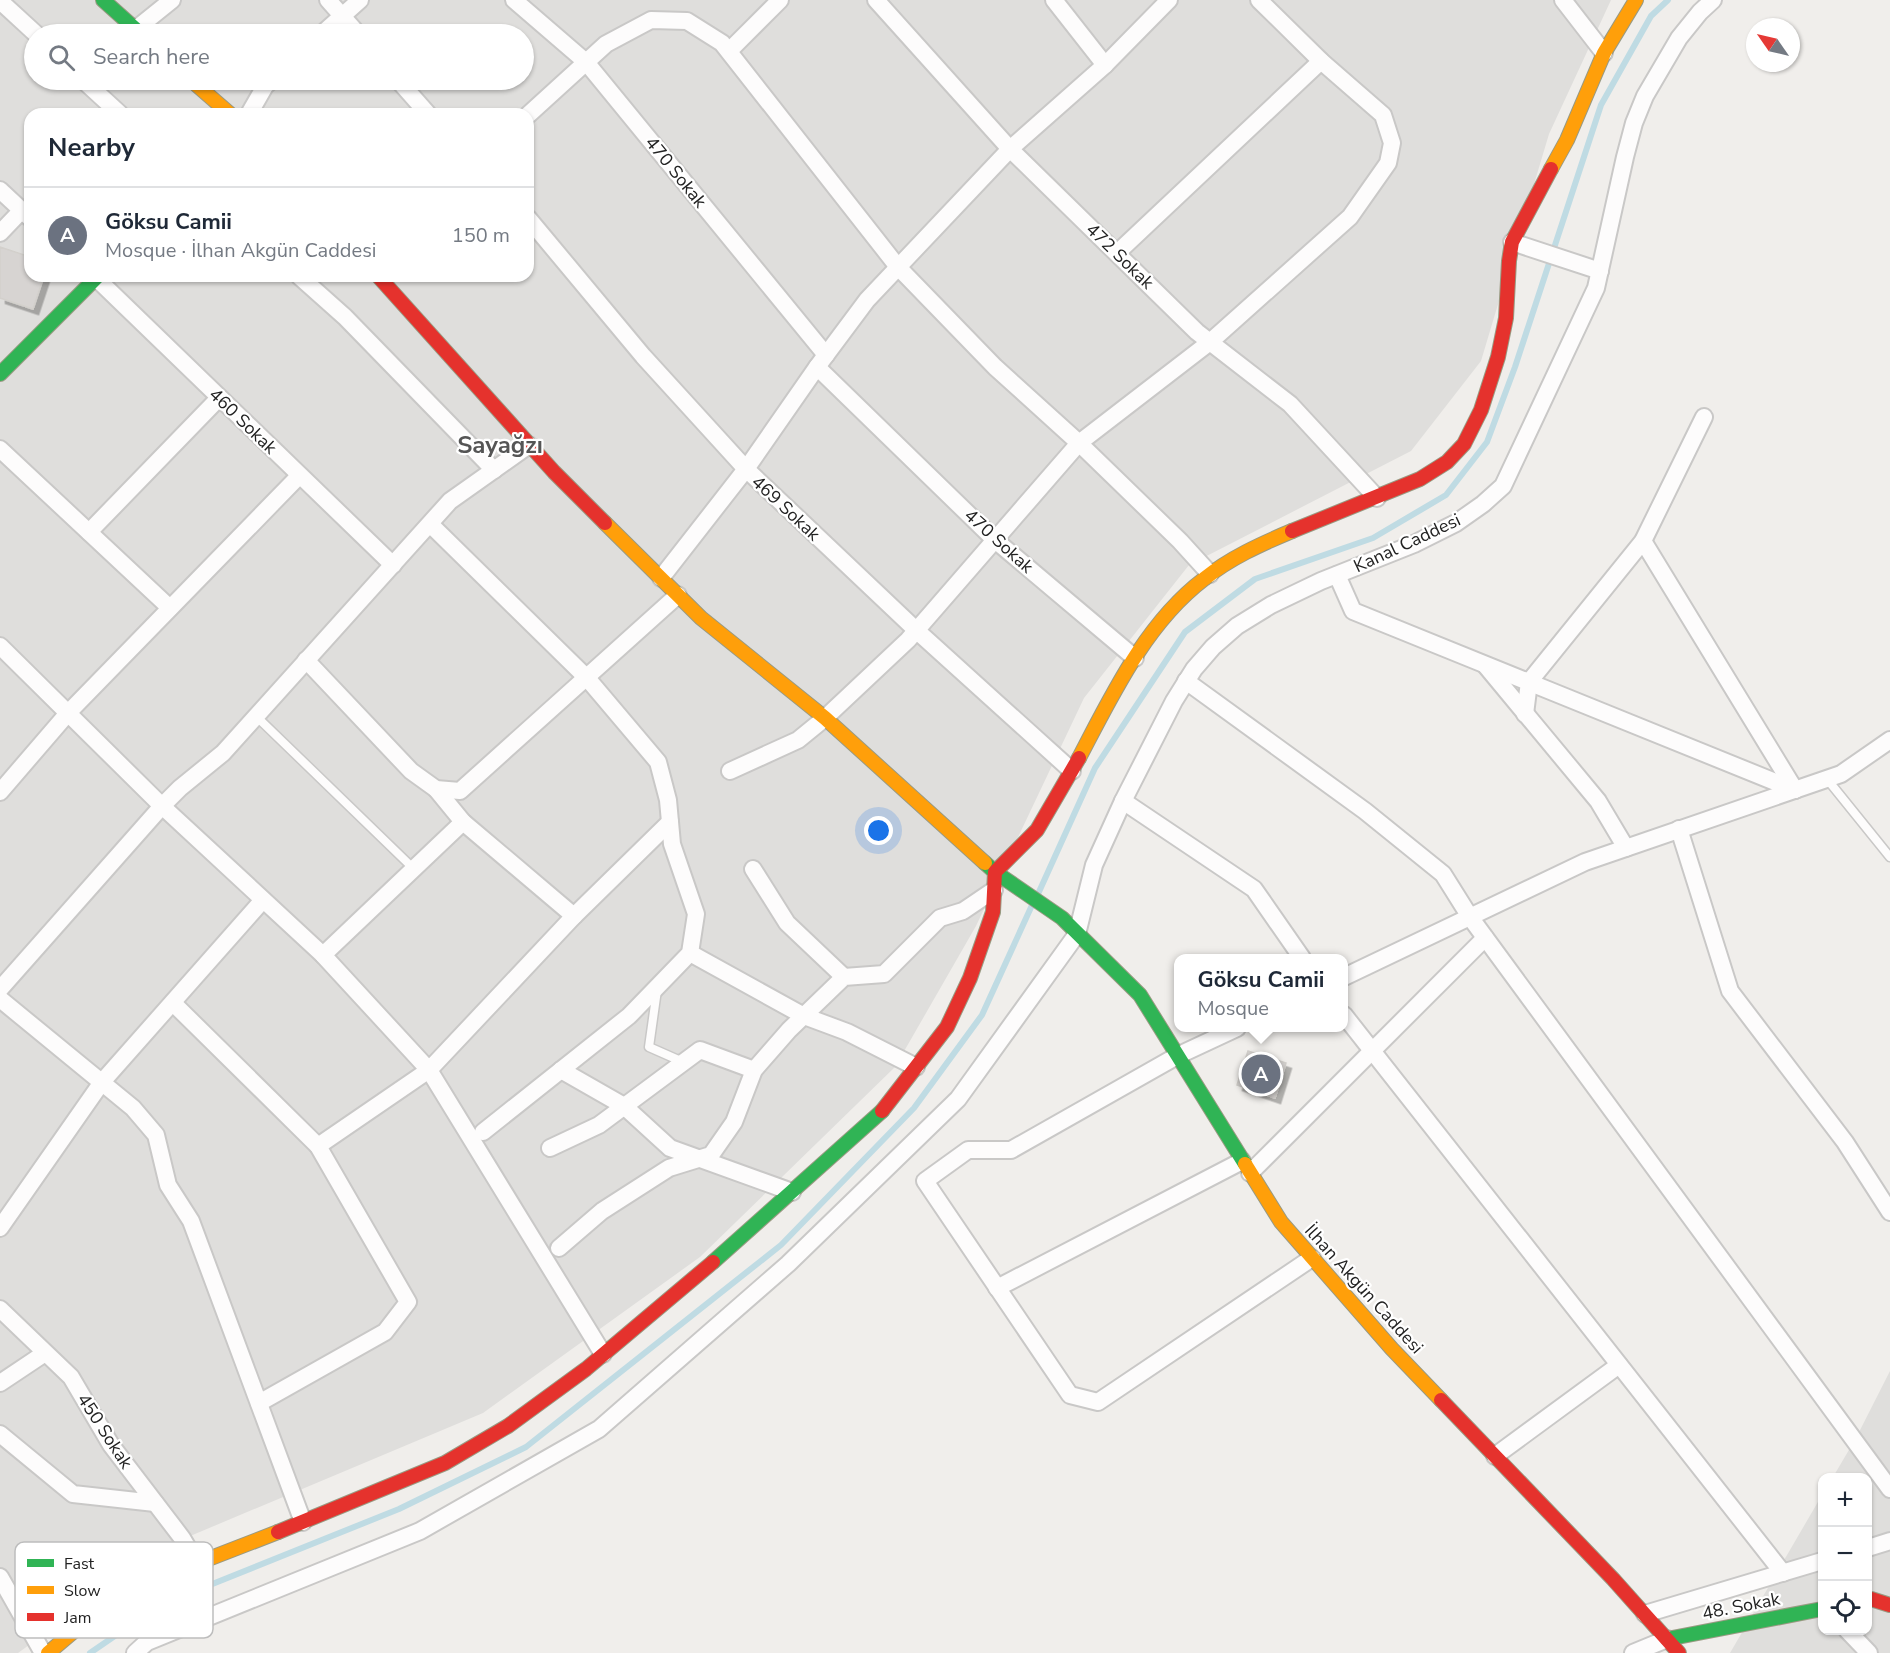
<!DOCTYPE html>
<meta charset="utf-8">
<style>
:root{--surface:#fff;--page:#f2f2f3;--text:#1f2937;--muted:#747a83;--line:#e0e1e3;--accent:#7c3aed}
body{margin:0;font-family:"Nunito Sans",sans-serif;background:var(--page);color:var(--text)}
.controls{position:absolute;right:18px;bottom:18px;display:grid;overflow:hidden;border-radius:12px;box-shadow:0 2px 4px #0004}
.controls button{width:54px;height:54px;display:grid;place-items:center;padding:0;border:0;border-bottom:2px solid var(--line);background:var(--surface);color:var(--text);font:30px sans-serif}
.compass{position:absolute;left:1746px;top:18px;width:54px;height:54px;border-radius:50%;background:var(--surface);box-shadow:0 2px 4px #0004;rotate:304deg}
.you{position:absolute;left:879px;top:831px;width:21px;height:21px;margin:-15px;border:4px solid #fff;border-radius:50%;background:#1a73e8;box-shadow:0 0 0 9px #1a73e833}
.badge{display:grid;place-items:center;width:39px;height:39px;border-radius:50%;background:var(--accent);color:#fff;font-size:20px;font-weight:700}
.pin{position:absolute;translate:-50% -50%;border:3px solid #fff;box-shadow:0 2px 6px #0006}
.popup{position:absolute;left:1174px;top:954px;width:174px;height:78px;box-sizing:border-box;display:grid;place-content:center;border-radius:12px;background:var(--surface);filter:drop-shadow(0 2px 4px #0005);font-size:20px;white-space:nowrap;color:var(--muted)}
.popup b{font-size:22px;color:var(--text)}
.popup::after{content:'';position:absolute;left:50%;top:100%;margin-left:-12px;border:12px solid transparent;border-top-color:var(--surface)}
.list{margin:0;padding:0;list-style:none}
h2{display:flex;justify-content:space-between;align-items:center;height:78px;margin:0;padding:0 24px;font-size:26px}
h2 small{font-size:20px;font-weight:400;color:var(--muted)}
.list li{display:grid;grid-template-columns:39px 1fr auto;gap:18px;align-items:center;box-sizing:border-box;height:96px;padding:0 24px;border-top:2px solid var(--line)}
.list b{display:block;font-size:22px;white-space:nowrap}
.list p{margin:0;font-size:20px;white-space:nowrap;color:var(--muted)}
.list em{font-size:20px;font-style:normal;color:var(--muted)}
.icon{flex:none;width:33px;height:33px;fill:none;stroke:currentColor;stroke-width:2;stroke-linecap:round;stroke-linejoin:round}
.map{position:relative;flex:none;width:1890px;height:1653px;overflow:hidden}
.search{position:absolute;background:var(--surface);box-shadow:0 2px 4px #0004;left:24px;top:24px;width:510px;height:66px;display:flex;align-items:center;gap:15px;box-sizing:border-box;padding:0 21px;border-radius:33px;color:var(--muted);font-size:22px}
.panel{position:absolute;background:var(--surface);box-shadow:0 2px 4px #0004;left:24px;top:108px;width:510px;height:174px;border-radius:18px}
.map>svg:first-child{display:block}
.residential{fill:#dfdedc;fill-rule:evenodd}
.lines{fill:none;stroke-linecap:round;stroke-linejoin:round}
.stream{stroke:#bfdbe3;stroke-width:6}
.building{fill:#d7d4d2;stroke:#d3d0cc;stroke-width:1.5;filter:url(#shadow)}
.lane-casing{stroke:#c9c8c7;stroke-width:11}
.street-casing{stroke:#c9c8c7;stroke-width:20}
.fast-casing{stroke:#999a82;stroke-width:16}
.slow-casing{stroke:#999a82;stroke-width:16}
.jam-casing{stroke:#999a82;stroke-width:16}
.lane{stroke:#fdfcfc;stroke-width:8}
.street{stroke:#fdfcfc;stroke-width:16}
.fast{stroke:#30b455;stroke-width:14}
.slow{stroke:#ff9f0a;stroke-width:14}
.jam{stroke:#e5322d;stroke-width:14}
.labels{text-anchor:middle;stroke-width:4.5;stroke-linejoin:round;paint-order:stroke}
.street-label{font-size:18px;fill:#222;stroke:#fff}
.district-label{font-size:24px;font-weight:bold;fill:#555;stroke:#fff}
.key{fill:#fff;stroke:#bdbdbd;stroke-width:1.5}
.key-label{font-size:16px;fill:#222}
</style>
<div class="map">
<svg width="1890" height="1653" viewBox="0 0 1890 1653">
<defs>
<filter id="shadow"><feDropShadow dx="5.5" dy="5.5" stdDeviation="0" flood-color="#0004"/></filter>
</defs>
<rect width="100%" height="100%" fill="#f0eeeb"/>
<g class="residential">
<path d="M0,0H1611L1549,134L1481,361L1411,451L1189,565L1084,698L976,926L895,1067L700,1257L483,1413L164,1547L18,1653H0ZM34,34H524V80H34ZM30,114H528V276H30Z"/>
<path d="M1890,1371V1653H1730L1822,1495V1630H1868V1478L1833,1477L1856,1438Z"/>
</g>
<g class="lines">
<g class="stream">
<path d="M1038,894L1095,768L1185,632L1255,579L1373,538L1446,495L1487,442L1515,367L1601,105L1651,16L1668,0"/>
<path d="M90,1653L160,1605L399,1509L526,1447L781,1245L914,1108L982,1015L1033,903"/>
</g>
</g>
<g class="building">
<path d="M0,247L30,257V276H44L33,309L0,298Z"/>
<path d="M1248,1051L1286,1063L1275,1098L1237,1085Z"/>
</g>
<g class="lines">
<g class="lane-casing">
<g id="lane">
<path d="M256,716L414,869"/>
<path d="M1827,779L1890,857"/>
<path d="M657,990L649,1047L683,1062"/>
</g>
</g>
<g class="street-casing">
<g id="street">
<path d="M328,0L358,34"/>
<path d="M514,0L586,62L826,355"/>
<path d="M876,0L1010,149L1197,332L1290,404L1377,498"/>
<path d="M1054,0L1105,65"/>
<path d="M1563,0L1604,53"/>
<path d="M0,1L36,34"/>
<path d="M136,29L172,0"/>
<path d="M322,34L360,0"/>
<path d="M729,51L780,0"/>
<path d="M83,80L120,114"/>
<path d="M398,80L428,114"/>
<path d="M249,114L265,86L272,80"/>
<path d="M528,115L606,44L651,20L687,21L722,43L898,267L995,367L1079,443L1180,541L1210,574"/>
<path d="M0,190L30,218"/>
<path d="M528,218L643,356L746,469L916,630L1072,771"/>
<path d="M0,233L22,210"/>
<path d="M1512,242L1600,271"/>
<path d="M1117,253L1321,61"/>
<path d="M94,276L393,565"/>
<path d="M299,276L345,317L494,470"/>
<path d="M817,367L995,540L1135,658"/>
<path d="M0,449L170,608"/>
<path d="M430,524L587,678L658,762L668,800L672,844L696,914L690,953L629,1016L483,1132"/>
<path d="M89,532L219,398"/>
<path d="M1643,541L1795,790"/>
<path d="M1337,575L1353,611L1795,790"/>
<path d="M661,578L746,469L817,367L867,300L1010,149L1105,65L1169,0"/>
<path d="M0,646L162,806L323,955L429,1070L603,1354"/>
<path d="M306,660L411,771L436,789L460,791L678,595"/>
<path d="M1486,666L1598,801L1626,848"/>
<path d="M1186,681L1365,811L1443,874L1470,917L1890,1489"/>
<path d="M1525,714L1529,682L1643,541L1704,417"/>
<path d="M730,771L798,740L825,718L908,640L1079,443L1210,342L1350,217L1388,163L1392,143L1383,115L1321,61L1259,0"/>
<path d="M436,789L463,822L574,916"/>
<path d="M0,792L68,713L299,476"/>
<path d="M1123,801L1254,889L1302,958"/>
<path d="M1679,829L1730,991L1845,1142L1890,1212"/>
<path d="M753,869L787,923L844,977"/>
<path d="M690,953L804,1016L847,1032L916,1067"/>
<path d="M323,955L463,822"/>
<path d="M1344,977L1585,862L1841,774L1890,740"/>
<path d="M0,989L162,806L180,788L223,753L450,501L529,445"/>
<path d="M0,999L133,1108L156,1135L168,1185L191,1221L303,1522"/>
<path d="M173,1003L318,1146L408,1302L385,1332L259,1403"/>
<path d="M1344,1015L1783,1573"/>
<path d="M1237,1028L1177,1056L1011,1150H968L925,1181L1070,1395L1098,1402L1312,1258"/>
<path d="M561,1070L624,1106L670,1148L792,1192"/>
<path d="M318,1146L429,1070L574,916L670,822"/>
<path d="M550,1148L599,1125L700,1050L754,1070"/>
<path d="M1250,1173L1485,938"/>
<path d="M0,1228L102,1082L263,900"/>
<path d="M559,1248L602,1211L669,1168L711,1155L734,1122L754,1070L789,1030L844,977L884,974L940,918L963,911L994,890"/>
<path d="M997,1288L1242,1161"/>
<path d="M0,1309L71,1377L111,1445L182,1538L198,1565"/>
<path d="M0,1383L45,1353"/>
<path d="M0,1434L73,1494L155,1503"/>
<path d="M1495,1456L1619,1365"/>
<path d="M1868,1548L1890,1541"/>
<path d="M0,1577L43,1653"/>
<path d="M1645,1614L1822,1561"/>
<path d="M1847,1630L1869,1653"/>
<path d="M135,1653L147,1642L420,1531L599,1429L788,1264L958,1099L1077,934L1094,865L1123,801L1174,701L1194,669L1213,647L1237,626L1271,605L1321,581L1414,544L1456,523L1483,504L1503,486L1596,288L1625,157L1634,123L1645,96L1679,38L1700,12L1713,0"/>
<path d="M1633,1653L1667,1639"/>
</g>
</g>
<g class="fast-casing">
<g id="fast">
<path d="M103,0L141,34"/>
<path d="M0,374L98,276"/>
<path d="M985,863L995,872L1062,918L1140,995L1245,1164"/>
<path d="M713,1262L882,1111"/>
<path d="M1667,1639L1822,1609"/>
</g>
</g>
<g class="slow-casing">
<g id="slow">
<path d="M191,80L230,114"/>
<path d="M1551,169L1567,140L1604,53L1636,0"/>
<path d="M605,523L701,618L825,718L985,863"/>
<path d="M1079,758C1112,695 1146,623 1204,579C1230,558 1261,544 1292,531"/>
<path d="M1245,1164L1281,1222L1392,1349L1441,1400"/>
<path d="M48,1653L118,1594L278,1532"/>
</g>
</g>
<g class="jam-casing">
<g id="jam">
<path d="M378,276L554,472L605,523"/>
<path d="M1292,531L1420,479L1447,462L1464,444L1481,410L1498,357L1506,318L1509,261L1512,242L1551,169"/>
<path d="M882,1111L947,1027L970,978L993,912L995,872L1037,830L1079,758"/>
<path d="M1441,1400L1613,1579L1679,1653"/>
<path d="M278,1532L445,1463L508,1426L586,1369L713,1262"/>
<path d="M1868,1600L1871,1599L1890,1605"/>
</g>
</g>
<use href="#lane" class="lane"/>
<use href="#street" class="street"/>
<use href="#fast" class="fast"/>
<use href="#slow" class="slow"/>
<use href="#jam" class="jam"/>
</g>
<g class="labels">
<g class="street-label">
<text transform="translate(676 172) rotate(51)" y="6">470 Sokak</text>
<text transform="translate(1120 256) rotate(44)" y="6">472 Sokak</text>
<text transform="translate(243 421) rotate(44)" y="6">460 Sokak</text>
<text transform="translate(786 508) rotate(43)" y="6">469 Sokak</text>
<text transform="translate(999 541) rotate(42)" y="6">470 Sokak</text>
<text transform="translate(1407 543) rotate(-25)" y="6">Kanal Caddesi</text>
<text transform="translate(1364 1289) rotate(48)" y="6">İlhan Akgün Caddesi</text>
<text transform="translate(105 1431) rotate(57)" y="6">450 Sokak</text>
<text transform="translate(1741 1606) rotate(-11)" y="6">48. Sokak</text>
</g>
<g class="district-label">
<text x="500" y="453">Sayağzı</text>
</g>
</g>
<rect x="15" y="1542" width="198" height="96" rx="9" class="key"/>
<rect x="27" y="1559" width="27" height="8" fill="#30b455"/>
<rect x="27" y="1586" width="27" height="8" fill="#ff9f0a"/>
<rect x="27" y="1613" width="27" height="8" fill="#e5322d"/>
<g class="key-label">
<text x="64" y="1569">Fast</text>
<text x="64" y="1596">Slow</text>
<text x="64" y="1623">Jam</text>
</g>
</svg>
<div class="controls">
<button>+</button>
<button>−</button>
<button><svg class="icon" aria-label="locate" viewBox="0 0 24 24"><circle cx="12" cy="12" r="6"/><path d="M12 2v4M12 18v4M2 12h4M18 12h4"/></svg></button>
</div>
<svg class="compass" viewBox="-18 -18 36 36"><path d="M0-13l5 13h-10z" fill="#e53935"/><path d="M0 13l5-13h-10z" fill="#747a83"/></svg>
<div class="you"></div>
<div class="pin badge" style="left:1261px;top:1074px;background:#6b7280">A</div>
<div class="popup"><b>Göksu Camii</b>Mosque</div>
<div class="search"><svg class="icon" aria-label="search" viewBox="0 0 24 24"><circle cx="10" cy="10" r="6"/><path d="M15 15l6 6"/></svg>Search here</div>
<section class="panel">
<h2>Nearby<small></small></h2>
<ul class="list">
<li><span class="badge" style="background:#6b7280">A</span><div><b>Göksu Camii</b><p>Mosque · İlhan Akgün Caddesi</p></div><em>150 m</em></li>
</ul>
</section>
</div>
